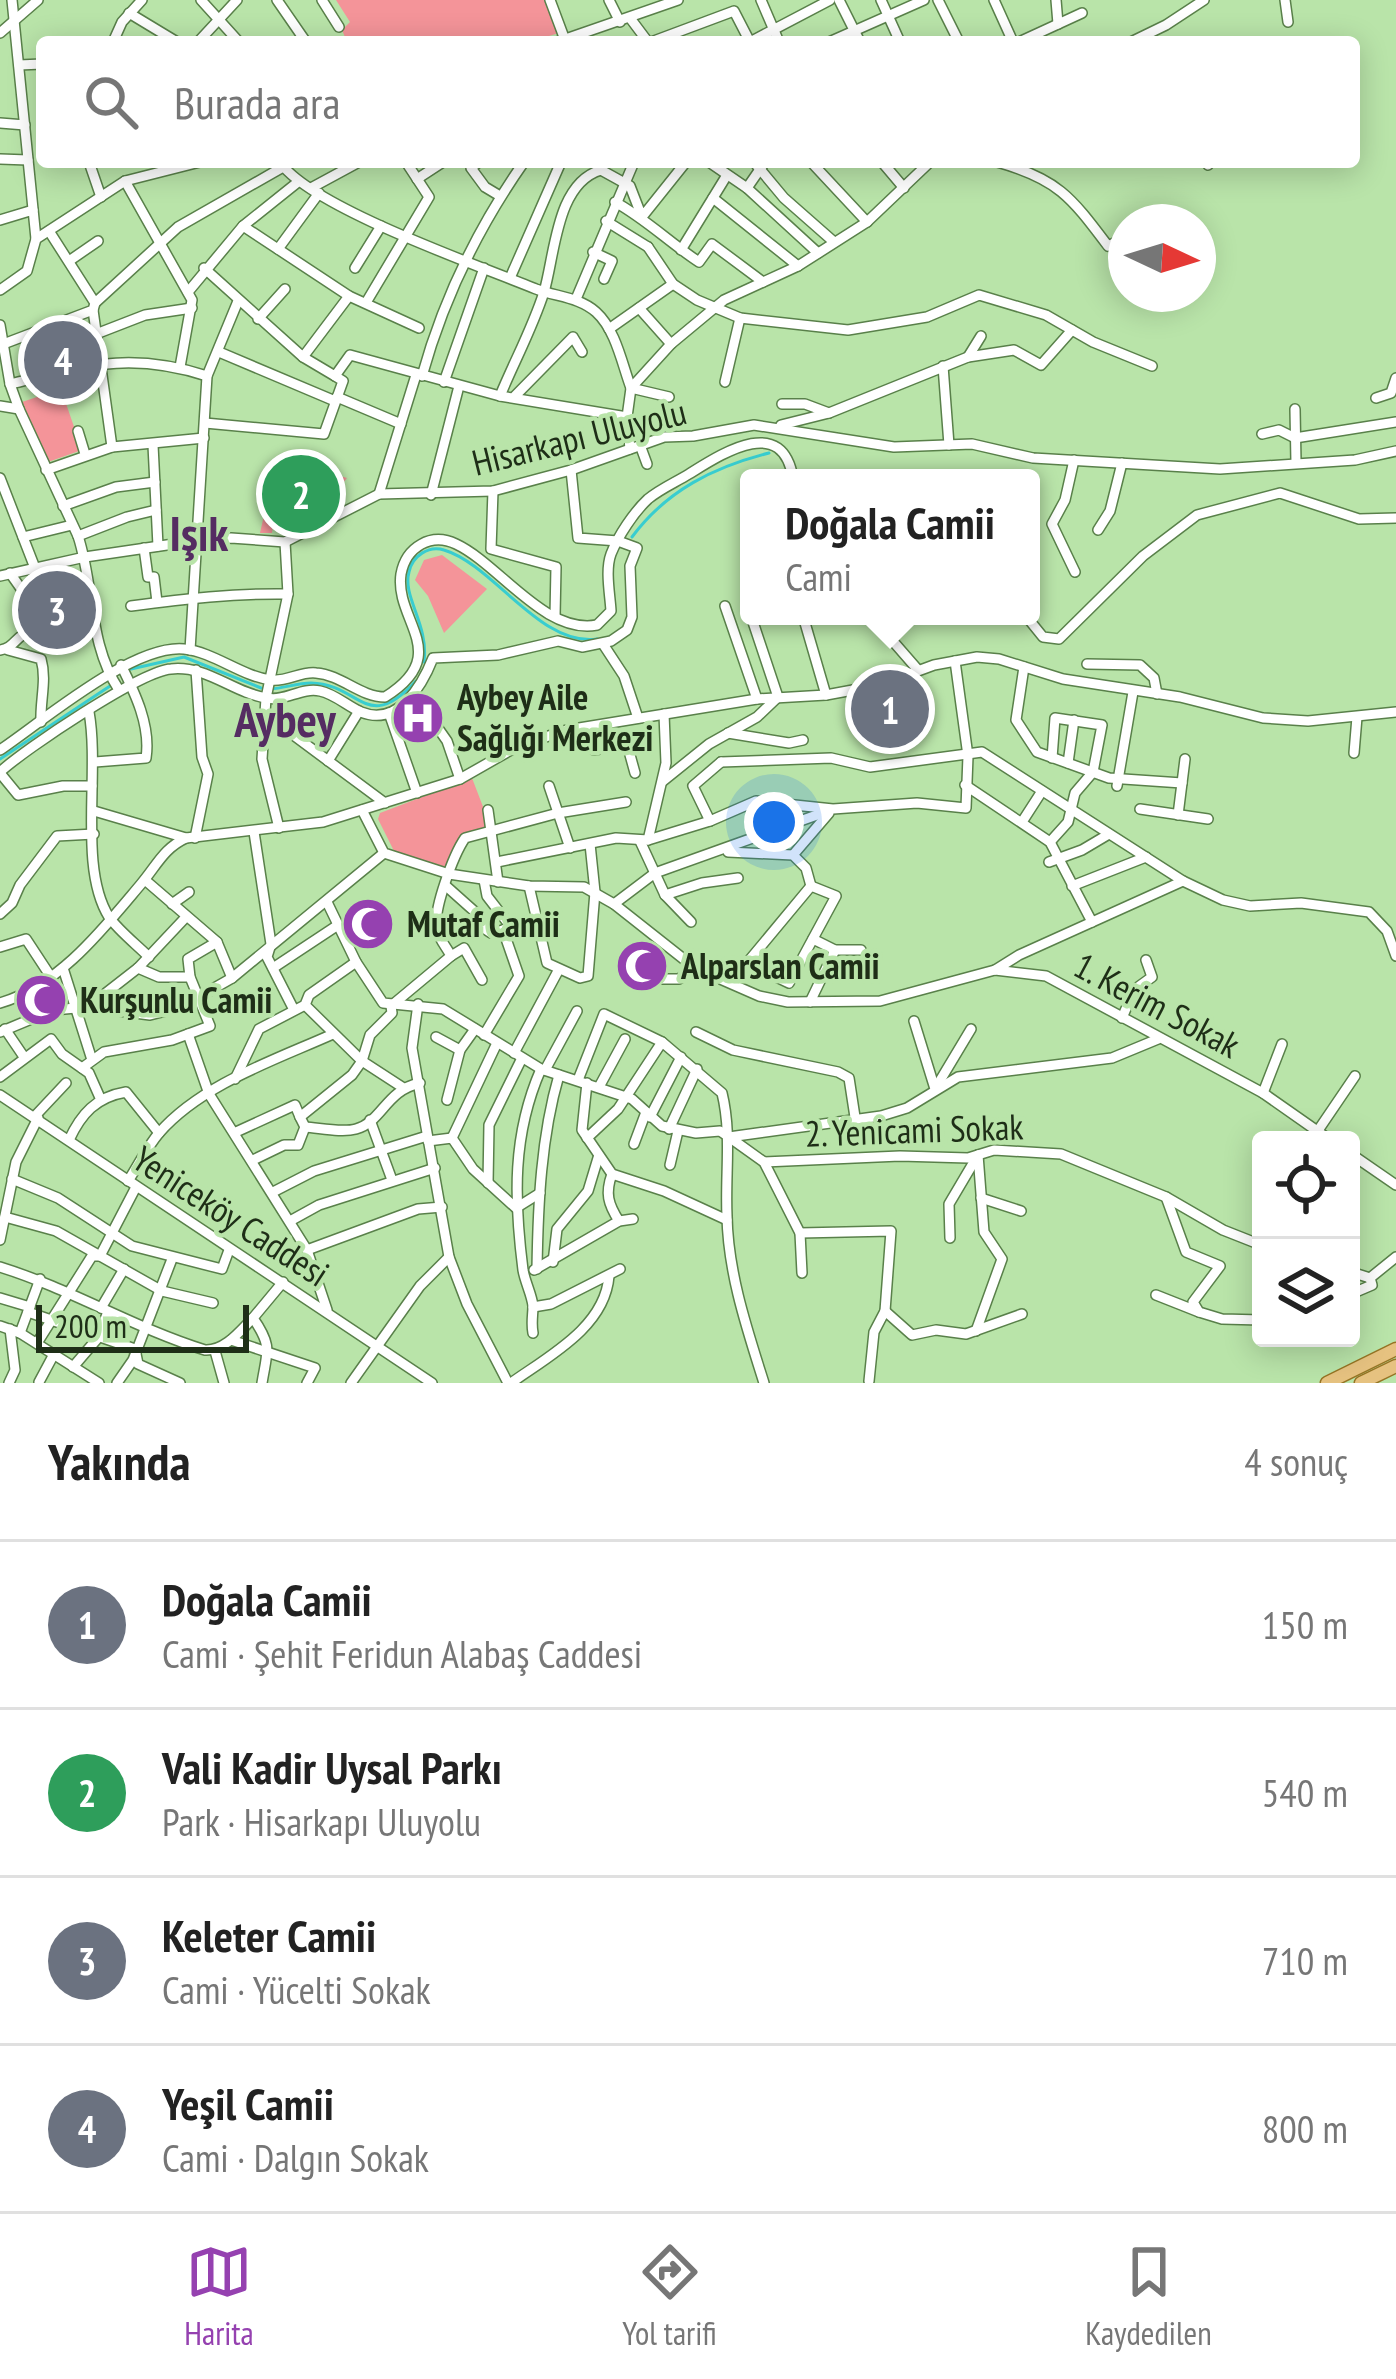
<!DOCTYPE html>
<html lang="tr">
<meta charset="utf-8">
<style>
:root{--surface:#fff;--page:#f6f6f6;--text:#222;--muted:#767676;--line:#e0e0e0;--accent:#9541b0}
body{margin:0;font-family:"PT Sans Narrow",sans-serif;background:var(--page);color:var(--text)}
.controls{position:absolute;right:36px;bottom:36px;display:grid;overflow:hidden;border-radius:12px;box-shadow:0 6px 30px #0003}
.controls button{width:108px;height:108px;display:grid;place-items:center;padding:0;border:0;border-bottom:3px solid var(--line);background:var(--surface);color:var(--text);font:60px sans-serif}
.compass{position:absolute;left:1108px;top:204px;width:108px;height:108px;border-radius:50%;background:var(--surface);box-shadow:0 6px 30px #0003;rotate:94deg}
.scale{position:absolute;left:36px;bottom:30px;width:213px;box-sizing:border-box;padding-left:12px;border:6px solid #1e2e17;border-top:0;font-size:33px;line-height:42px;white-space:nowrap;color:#1e2e17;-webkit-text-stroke:9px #b9e4a9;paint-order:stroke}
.you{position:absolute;left:774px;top:822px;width:42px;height:42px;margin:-30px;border:9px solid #fff;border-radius:50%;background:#1a73e8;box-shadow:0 0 0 18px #1a73e833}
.badge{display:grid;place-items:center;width:78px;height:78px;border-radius:50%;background:var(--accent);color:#fff;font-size:39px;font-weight:700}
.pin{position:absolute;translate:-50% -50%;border:6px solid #fff;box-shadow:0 3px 12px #0006}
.popup{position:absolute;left:740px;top:469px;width:300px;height:156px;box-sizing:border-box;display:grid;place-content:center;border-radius:12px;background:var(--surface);filter:drop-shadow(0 3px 9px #0005);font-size:39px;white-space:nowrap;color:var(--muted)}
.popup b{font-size:45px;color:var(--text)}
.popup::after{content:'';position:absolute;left:50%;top:100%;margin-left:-24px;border:24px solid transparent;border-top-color:var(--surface)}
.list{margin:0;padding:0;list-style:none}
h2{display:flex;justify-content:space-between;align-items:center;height:156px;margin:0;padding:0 48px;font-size:51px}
h2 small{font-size:39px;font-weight:400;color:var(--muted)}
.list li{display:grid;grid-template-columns:78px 1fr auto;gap:36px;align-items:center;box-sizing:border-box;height:168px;padding:0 48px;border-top:3px solid var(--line)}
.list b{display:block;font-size:45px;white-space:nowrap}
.list p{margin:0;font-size:39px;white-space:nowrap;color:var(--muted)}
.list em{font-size:39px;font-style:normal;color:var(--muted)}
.icon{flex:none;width:66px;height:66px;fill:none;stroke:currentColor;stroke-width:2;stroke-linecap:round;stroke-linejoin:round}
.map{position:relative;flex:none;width:1396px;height:1383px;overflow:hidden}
.search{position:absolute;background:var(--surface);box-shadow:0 6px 30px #0003;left:36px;right:36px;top:36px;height:132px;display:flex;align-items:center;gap:30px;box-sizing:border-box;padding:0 42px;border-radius:12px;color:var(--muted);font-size:45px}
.sheet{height:828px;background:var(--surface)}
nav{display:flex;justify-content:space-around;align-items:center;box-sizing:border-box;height:168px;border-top:3px solid var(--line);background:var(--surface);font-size:33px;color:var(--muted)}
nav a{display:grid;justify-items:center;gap:6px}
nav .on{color:var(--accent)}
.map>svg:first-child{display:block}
.green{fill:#f49499}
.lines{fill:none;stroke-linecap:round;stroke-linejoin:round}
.stream{stroke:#38cdd0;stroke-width:3}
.minor-casing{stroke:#59804a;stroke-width:12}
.major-casing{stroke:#967424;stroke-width:15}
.minor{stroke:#fff;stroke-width:9}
.major{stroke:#e6c280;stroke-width:12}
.labels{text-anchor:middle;stroke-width:9;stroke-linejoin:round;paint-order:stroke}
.street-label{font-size:36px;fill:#1e2e17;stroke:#b9e4a9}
.poi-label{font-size:36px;font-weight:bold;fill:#1e2e17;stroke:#b9e4a9;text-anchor:start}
.district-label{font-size:48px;font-weight:bold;fill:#552c62;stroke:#b9e4a9}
</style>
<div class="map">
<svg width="1396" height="1383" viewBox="0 0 1396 1383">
<rect width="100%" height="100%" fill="#b9e4a9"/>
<g class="green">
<path d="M336,0H545L559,33L529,42H347L342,30L350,22Z"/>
<path d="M61,389L82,450L48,462L22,402Z"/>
<path d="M277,458L347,478L311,523L293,512L275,510L272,533H260Z"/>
<path d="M442,555L487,589L444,633L428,596L415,580L424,560Z"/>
<path d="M472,778L490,825L457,841L449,869L395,853L378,819L380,813Z"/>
</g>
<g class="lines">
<g class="stream">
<path d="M632,537C667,490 714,467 769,453"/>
<path d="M424,662C429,624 402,597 409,572C412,556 429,545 444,550C494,565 540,647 597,639"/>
<path d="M131,669L184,657L261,688"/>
<path d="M271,689C284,688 298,683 311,683C361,684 366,735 416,681"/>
<path d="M0,759L110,686"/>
</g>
<g class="minor-casing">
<g id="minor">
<path d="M12,0L36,239"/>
<path d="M201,0L239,42"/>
<path d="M277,0L306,42"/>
<path d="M322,0L339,27"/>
<path d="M550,0L565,40"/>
<path d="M609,0L620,22"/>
<path d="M761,0L779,42"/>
<path d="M839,0L860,42"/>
<path d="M881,0L900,42"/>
<path d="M938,0L959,42"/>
<path d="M994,0L1013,42"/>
<path d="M1056,0L1058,24"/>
<path d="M1285,0L1288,22"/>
<path d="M129,13L177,42"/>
<path d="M630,18L648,42"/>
<path d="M0,33L38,0"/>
<path d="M113,42L122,22L142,0"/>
<path d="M198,42L237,0"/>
<path d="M557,42L678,0"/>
<path d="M651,42L734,11L750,42"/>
<path d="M750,42L830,0"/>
<path d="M829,42L924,0"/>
<path d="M1019,42L1082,13"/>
<path d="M1131,42L1166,25L1204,0"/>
<path d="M19,65L42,64"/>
<path d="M0,123L25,125"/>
<path d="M0,159L28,160"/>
<path d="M89,162L101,197"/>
<path d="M280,162C310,207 480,266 536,289C557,297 579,297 596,312C616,330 622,364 631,388L669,397"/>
<path d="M479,162L471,168L485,187L500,196"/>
<path d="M709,162L747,188L818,253"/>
<path d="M754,162L784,198L834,242"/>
<path d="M811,162L867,222"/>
<path d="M882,162L904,188"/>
<path d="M997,162C1058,179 1071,197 1108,246L1126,237"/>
<path d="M1208,165L1209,162"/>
<path d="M417,179L443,162"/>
<path d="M125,181L192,300L180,367"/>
<path d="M311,188L359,162"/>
<path d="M747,188L765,162"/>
<path d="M713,198L798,266"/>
<path d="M615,202C646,219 670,243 699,262L712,244L763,282"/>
<path d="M0,220L33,210"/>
<path d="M606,221L648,247"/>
<path d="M243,226L349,296L419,328"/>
<path d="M648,247L673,284L697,300L740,318L848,330L927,317L979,295L1046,315L1093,342L1152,366"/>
<path d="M278,249L319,193"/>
<path d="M681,250L727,175"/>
<path d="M593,252L612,261L604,279"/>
<path d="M69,261L98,241"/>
<path d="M204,268L303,357L335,376L350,355L500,396L627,417"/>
<path d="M355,268L381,226"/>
<path d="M510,278L561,162"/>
<path d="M0,290L27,271L36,239L125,181L200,162"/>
<path d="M188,292L243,226L298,182"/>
<path d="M576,299L634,162"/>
<path d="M367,301L429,197L406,162"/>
<path d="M95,303L178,227L283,167"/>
<path d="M639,308L671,344"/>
<path d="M93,310L112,447"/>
<path d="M258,319L285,289"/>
<path d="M0,325L10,384L19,409L78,536C95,588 88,643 119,690"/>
<path d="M609,329L673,284"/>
<path d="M96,334L145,315L192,308"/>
<path d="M6,343L93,310L95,303L49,231"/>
<path d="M219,352L335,401"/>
<path d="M303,357L349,296"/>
<path d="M968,357L981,336"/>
<path d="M943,366L949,445"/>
<path d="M422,376C444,297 477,229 524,162"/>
<path d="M444,382L484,268"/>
<path d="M725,382L740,318"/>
<path d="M10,384C86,366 129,351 207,376"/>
<path d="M500,396C514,362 533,327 544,292C555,255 556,183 601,170L630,186L642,217L686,162"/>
<path d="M515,396L573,337L582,352"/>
<path d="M337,397L401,424"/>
<path d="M1376,398L1391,393L1396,378"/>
<path d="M782,404H805L829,413"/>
<path d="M0,406L19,409"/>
<path d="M1295,409L1296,463"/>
<path d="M205,423L324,434L343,381L335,376"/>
<path d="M781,425L829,413L968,357L1014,350L1041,365L1072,330"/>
<path d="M78,431L85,454"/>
<path d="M1262,434L1279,430L1295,438L1396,422"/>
<path d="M153,445L158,546"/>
<path d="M640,445L647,464"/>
<path d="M630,449L627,417L631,388L671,344L724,300L798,266L867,222L930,162"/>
<path d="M1074,460L1065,500L1052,524L1075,572"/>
<path d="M46,470L112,447L204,438"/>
<path d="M0,478L35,568"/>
<path d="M493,491L491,549L556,567L555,616"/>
<path d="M379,494L416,375"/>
<path d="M431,495L459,386"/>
<path d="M63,506L116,487L155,482"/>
<path d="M1098,530L1110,511L1122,463"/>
<path d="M78,536L127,517L156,510"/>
<path d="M23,537L72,525"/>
<path d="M144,548L148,577H154L157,602"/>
<path d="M10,573L48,627"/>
<path d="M0,576L85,557L194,541L231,538L285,542L379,494L493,491L571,470L664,437L693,436L754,425L894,447L972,444L1033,458L1220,469L1355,460L1396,451"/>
<path d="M749,599L746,600L749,610"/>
<path d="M131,606C184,599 235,593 288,594"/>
<path d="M725,606L757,699"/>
<path d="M803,616L826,695"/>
<path d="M871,616L918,670"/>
<path d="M1026,616L1043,637L1059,639L1143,556L1197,515L1280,493L1359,519L1396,518"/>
<path d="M603,644L624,676L638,718"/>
<path d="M0,650C13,648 13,641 24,634C43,623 71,625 93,623"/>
<path d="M8,650L41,659C47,680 40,700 41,722"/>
<path d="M190,650L207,376L238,301"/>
<path d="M1087,664L1140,665L1154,678L1157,694"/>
<path d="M1024,667L1016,720L1037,752L1109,778L1182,783"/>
<path d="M414,694L447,741L460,779"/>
<path d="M89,712C100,773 78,868 109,917C119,931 137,945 149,957"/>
<path d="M389,713L417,793"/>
<path d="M265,714L385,803"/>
<path d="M728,733L789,743L803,740"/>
<path d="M0,750C43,721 133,644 184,649C214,652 241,676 271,680C287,682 301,671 316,673C342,675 360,697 385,697C454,654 394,621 401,574C406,547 431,532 456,544C499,564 545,635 597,625L611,611C610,594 605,570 611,554C618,536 634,512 648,499C660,489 676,482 689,474C723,453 782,414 793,478"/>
<path d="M594,750L627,744L635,773"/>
<path d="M1354,753L1357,717"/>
<path d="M328,761L359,711"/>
<path d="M95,762L146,758C151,726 135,693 121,665"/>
<path d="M721,762L831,758L870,767L982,752L1183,881"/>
<path d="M1068,763L1074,720"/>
<path d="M0,772C25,749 141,671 171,669C207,665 233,693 267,698C285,702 301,687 320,691C335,694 347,706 361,712C398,727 422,686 433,658L498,655L558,641L582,647L611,641L627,630L632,617L630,566L637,548L618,541L578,538L571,470"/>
<path d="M0,773L18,795L63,786H92"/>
<path d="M663,781L709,744L757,717L778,697L751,616"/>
<path d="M965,785L1050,842L1092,922"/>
<path d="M549,786L570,848"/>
<path d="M1117,786L1133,692"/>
<path d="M1140,809L1208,819"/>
<path d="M362,810L384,853L449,874L529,886L584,887L614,904L695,968L759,996L788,1002L880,1001L995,970L1046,976L1263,1093L1330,1140"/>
<path d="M488,810L498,882"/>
<path d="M94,811L186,838L323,822L460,779L518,746L567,730L757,699L826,695L880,685L934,665L977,657L999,659L1063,679L1180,697L1263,718L1308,721L1396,712"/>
<path d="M1178,815L1185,759"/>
<path d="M710,821L693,786L721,762"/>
<path d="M1022,822L1042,791"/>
<path d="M279,828L262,759L266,698L288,594L285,542"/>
<path d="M254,832L271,944L267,957L294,1010"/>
<path d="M195,838L208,774L202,757L196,670"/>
<path d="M648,840L666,763L664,714"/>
<path d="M640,841L665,895L691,922"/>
<path d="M1050,842L1068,822L1075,793L1093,772L1102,725L1055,718L1052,758"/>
<path d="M728,852L793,855L806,868L811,886"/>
<path d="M793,855L829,813"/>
<path d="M497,862L616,838L648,840L710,821L756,801L833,809L917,803L966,808L968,756L955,661"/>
<path d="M1049,862L1082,850L1109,834"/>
<path d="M145,880L217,942L232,978"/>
<path d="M484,880L487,896L511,927L503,930L519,976L484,1035"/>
<path d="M446,886L483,919L485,929L491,933L503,930"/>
<path d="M529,886L547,963L580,978L588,976L595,892L590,844"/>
<path d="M1072,886L1146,857"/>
<path d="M665,895L702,883L738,878"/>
<path d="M327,902L356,962L383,1003L443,1009L541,1069L632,1099L662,1126L696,1133L720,1131L729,1137L881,1116L907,1108L958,1077L1112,1058L1158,1039"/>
<path d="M172,904L189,892"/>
<path d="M614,904L655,873L828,811"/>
<path d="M0,914L12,903L20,885L57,836L94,834"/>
<path d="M813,939L835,950H861"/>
<path d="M0,947L26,939L51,977"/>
<path d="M451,956L464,948L482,980"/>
<path d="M686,960L728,966L747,963L789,983L836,896L811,886"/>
<path d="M747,963L811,886"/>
<path d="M63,968L92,1060"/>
<path d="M138,968L159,977H190"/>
<path d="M273,968L338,925"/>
<path d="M995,970L1019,955L1183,881L1223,900L1250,906L1301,903L1369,912L1387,931L1396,956"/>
<path d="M643,983L648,979H679L695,968"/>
<path d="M810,1002L835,950"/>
<path d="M0,1003C59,986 103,929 141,884C157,865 164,848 186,838"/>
<path d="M418,1004L412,1048L449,1257L467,1304L508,1383"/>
<path d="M305,1005L362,1061L402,1087"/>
<path d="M88,1007L138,968L186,917"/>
<path d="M1122,1018L1134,990L1152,977L1146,960"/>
<path d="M914,1021L935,1089"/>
<path d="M5,1029L24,1057"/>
<path d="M0,1032L53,1010L88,1007L150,1015L181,1007L232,978L384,853"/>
<path d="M696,1032L733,1050L838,1072L849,1078L855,1117"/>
<path d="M188,1034L209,1094L307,1250L327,1310"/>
<path d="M436,1037L460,1050"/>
<path d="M514,1053L558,971"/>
<path d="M82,1068L104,1052L172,1040L210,1026L190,977L188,959L217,942"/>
<path d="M545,1070L577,1011"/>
<path d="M0,1077L51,1039L62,1054L89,1073L101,1100"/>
<path d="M235,1079L259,1029L305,1005L309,995L356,962"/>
<path d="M578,1080L604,1014L662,1042L722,1093C732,1134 725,1174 727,1216C728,1273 747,1329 764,1383"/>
<path d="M587,1083L582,1130L612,1174L664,1191L727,1220"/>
<path d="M938,1084L971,1029"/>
<path d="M599,1087L625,1039"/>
<path d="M1263,1093L1282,1044"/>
<path d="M0,1095L432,1383"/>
<path d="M447,1100L460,1050L475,1029"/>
<path d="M35,1116L66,1083"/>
<path d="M650,1117L681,1057"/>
<path d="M370,1120L392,1180"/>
<path d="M305,1127C320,1128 342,1133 356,1129C382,1122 386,1090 420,1083"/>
<path d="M669,1129L697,1069"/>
<path d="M236,1132L295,1105L300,1117"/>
<path d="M1317,1132L1355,1076"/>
<path d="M729,1137L764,1162L800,1233L802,1273"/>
<path d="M452,1138L497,1043"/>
<path d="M587,1138L618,1109L662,1042"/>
<path d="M69,1140C81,1114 96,1097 126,1092L159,1133"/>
<path d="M428,1141L452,1138L473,1169L516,1208L540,1193"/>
<path d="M634,1144L646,1112"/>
<path d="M1351,1154L1396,1185"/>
<path d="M253,1160L284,1145H298L305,1127L300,1117L352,1075L362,1061L370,1035L392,1013L391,1006L451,956C447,948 439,939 437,930C432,911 454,854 465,838L558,813L626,802"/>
<path d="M764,1162L900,1156L968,1158L994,1150L1061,1154L1166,1197L1223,1230L1261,1245"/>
<path d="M670,1165L678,1131"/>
<path d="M612,1174C605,1193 608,1204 619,1221"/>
<path d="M12,1179L58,1198L132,1246L222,1269L229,1250"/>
<path d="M128,1181C138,1166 147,1147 159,1133C202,1084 275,1060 333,1034"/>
<path d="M488,1183L489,1125L522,1058"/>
<path d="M273,1192L314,1171L427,1136"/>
<path d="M1166,1197L1186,1252L1220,1266L1193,1302L1199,1312L1222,1319L1261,1320"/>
<path d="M981,1198L1021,1211"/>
<path d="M5,1217L56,1231L162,1291L213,1303"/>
<path d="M290,1221L319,1205L435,1168"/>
<path d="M800,1233L891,1231L885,1311"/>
<path d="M950,1238L949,1204L978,1155"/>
<path d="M0,1240L16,1162L38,1118"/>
<path d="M307,1250L418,1209L442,1207"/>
<path d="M553,1262L557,1229L588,1191L598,1158"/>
<path d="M0,1267C71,1289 134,1328 205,1350C225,1351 240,1331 253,1318"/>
<path d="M537,1269C538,1204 541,1137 559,1075"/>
<path d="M534,1270L619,1221L633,1219"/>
<path d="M1351,1272L1370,1278L1396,1257"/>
<path d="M1351,1294L1372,1285L1370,1278"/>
<path d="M1156,1295L1199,1312"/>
<path d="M0,1298L30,1307"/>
<path d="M533,1307L551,1304L620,1269"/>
<path d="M101,1308L124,1269"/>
<path d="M28,1312L135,1349L138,1364L180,1383"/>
<path d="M0,1326L20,1333L99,1383"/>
<path d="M976,1331L1002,1259L984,1232L978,1155"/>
<path d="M20,1333L40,1279"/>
<path d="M533,1333C531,1323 533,1315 533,1306C532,1295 525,1282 523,1270C514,1199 512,1135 541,1069"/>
<path d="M231,1340L315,1368L307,1383"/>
<path d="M37,1343L92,1256H100L136,1187"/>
<path d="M215,1351L224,1383"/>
<path d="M73,1367L97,1339L108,1312"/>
<path d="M869,1381L874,1332L885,1311L912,1335L936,1330L966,1334L1022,1314"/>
<path d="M39,1382L54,1354"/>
<path d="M9,1383L15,1370L10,1329"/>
<path d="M117,1383L133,1360L172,1259"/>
<path d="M262,1383C267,1351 273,1347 253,1318L283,1282"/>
<path d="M351,1383L420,1286L449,1257"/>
<path d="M511,1383C549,1356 605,1327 609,1276"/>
</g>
</g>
<g class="major-casing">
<g id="major">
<path d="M1327,1383L1396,1349"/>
<path d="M1361,1383L1396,1366"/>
</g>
</g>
<use href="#minor" class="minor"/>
<use href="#major" class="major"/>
</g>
<defs>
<g id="hospital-disc" transform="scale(2.7)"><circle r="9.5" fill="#9541b0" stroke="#b9e4a9"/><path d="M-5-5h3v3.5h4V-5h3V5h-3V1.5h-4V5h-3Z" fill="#fff"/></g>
<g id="mosque-disc" transform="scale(2.7)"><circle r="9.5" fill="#9541b0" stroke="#b9e4a9"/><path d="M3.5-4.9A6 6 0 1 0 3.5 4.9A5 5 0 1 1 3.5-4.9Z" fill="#fff"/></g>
</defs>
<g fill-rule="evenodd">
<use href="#hospital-disc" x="418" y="718"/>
<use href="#mosque-disc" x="368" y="924"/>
<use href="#mosque-disc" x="642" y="966"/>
<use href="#mosque-disc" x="41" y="1000"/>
</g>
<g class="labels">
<g class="street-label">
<text transform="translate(579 437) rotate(-14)" y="13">Hisarkapı Uluyolu</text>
<text transform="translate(1157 1005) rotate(28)" y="13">1. Kerim Sokak</text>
<text transform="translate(914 1130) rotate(-2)" y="13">2. Yenicami Sokak</text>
<text transform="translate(231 1216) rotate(33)" y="13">Yeniceköy Caddesi</text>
</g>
<g class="poi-label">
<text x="457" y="710">Aybey Aile<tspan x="457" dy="41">Sağlığı Merkezi</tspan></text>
<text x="407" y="937">Mutaf Camii</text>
<text x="681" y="979">Alparslan Camii</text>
<text x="80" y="1013">Kurşunlu Camii</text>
</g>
<g class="district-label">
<text x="199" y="551">Işık</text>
<text x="285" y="737">Aybey</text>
</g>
</g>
</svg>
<div class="controls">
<button><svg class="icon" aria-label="locate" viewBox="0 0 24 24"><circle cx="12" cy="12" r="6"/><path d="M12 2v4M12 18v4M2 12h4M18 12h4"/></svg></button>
<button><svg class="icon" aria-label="layers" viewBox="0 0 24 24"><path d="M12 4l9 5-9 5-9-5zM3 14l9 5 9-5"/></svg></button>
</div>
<svg class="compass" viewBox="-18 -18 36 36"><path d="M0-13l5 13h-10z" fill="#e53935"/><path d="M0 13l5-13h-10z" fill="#767676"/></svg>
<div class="scale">200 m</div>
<div class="you"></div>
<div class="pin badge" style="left:890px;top:709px;background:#6b7280">1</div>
<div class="popup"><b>Doğala Camii</b>Cami</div>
<div class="pin badge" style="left:301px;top:494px;background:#2e9e5b">2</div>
<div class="pin badge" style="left:57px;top:610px;background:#6b7280">3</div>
<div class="pin badge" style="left:63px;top:360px;background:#6b7280">4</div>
<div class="search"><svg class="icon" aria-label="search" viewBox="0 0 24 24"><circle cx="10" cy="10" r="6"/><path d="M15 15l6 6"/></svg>Burada ara</div>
</div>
<section class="sheet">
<h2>Yakında<small>4 sonuç</small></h2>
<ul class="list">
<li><span class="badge" style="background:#6b7280">1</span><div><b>Doğala Camii</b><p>Cami · Şehit Feridun Alabaş Caddesi</p></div><em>150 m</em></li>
<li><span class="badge" style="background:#2e9e5b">2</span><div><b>Vali Kadir Uysal Parkı</b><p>Park · Hisarkapı Uluyolu</p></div><em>540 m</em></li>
<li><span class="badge" style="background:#6b7280">3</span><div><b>Keleter Camii</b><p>Cami · Yücelti Sokak</p></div><em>710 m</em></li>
<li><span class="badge" style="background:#6b7280">4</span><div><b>Yeşil Camii</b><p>Cami · Dalgın Sokak</p></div><em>800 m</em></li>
</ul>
</section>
<nav>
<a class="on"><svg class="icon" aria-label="map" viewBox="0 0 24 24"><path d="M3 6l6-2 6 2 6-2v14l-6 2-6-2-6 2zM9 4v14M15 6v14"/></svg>Harita</a>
<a><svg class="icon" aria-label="directions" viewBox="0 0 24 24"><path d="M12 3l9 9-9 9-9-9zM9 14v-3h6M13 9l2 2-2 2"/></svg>Yol tarifi</a>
<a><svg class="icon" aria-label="saved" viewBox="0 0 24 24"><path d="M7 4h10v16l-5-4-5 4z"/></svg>Kaydedilen</a>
</nav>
